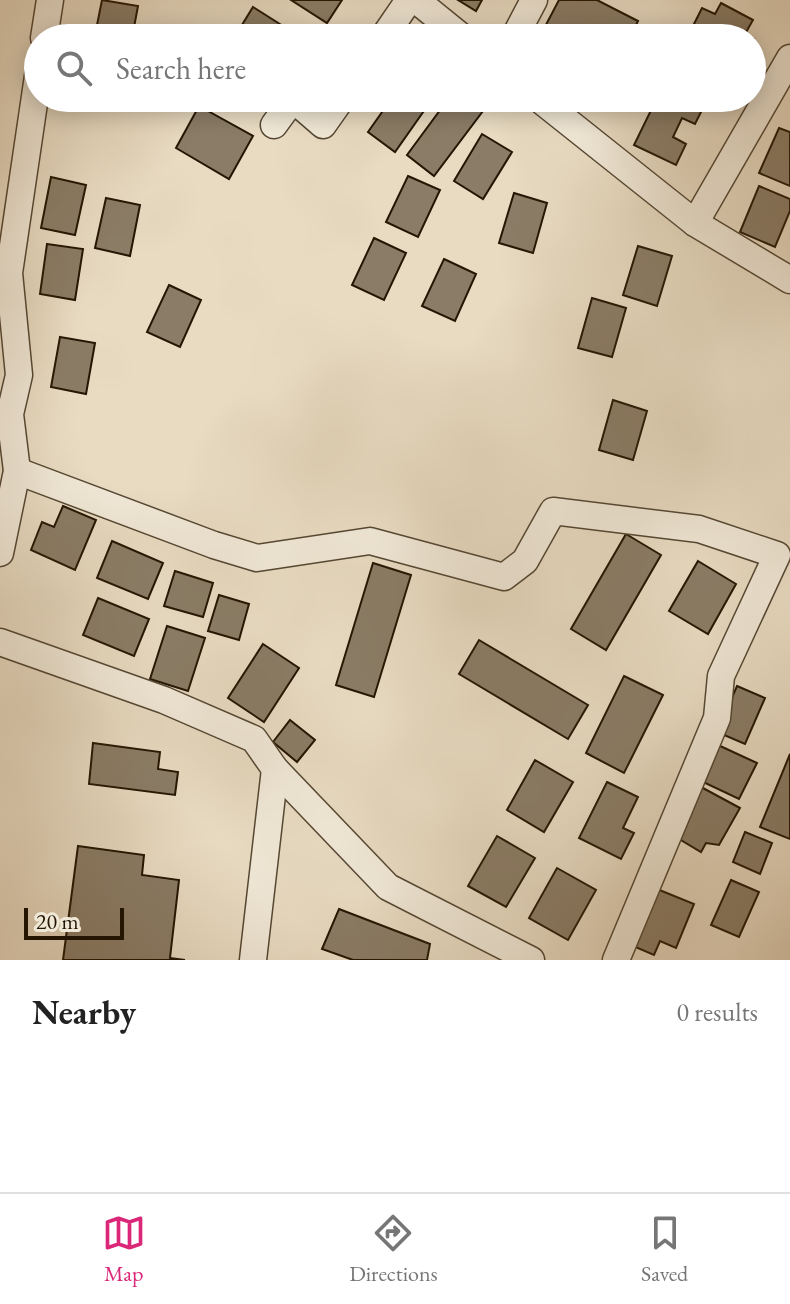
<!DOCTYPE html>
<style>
:root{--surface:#fff;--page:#f2f2f2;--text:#222;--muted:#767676;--line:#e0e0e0;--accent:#db2777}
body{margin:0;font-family:"EB Garamond",serif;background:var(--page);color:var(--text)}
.scale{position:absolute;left:24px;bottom:20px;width:100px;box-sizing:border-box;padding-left:8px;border:4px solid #241603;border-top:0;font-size:22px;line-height:28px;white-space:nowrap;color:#241603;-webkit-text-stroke:6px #f0e8d7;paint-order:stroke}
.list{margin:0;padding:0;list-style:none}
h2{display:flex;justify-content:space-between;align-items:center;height:104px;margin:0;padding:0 32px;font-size:34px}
h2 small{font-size:26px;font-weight:400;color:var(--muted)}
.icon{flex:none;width:44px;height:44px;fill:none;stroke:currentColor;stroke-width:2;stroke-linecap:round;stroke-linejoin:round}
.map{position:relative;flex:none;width:790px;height:960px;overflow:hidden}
.search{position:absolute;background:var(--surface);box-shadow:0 4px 20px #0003;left:24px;right:24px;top:24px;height:88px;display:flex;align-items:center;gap:20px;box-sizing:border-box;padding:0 28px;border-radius:44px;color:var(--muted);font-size:30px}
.sheet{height:232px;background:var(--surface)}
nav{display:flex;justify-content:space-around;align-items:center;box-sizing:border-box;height:112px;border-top:2px solid var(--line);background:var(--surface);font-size:22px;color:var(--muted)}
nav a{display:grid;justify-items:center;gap:4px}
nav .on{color:var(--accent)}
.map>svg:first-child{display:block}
.building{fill:#8a7c66;stroke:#241603;stroke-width:2}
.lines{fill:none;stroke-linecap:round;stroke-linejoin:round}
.minor-casing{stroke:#554733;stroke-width:29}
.minor{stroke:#f0e8d7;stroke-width:26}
</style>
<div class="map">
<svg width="790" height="960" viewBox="0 0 790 960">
<rect width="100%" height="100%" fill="#e8dbc2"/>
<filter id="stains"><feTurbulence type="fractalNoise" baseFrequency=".0025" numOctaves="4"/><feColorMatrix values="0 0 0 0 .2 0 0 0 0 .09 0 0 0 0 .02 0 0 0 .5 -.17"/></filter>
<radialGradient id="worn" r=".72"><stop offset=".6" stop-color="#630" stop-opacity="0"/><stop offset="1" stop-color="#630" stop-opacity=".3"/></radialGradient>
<g class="building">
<path d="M102,0L138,6L132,38L95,35Z"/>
<path d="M291,0H342L327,23Z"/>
<path d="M458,0H482L476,11Z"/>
<path d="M559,0H597L638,21L630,38H584L570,30L566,38H539Z"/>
<path d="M721,3L753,20L745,34L752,38H704L691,30L702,8L715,14Z"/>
<path d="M253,7L294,33L291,38H234Z"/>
<path d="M101,98H137L136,106Z"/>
<path d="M392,98H433L395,152L368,132Z"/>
<path d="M449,98H474L486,107L434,176L407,155Z"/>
<path d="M657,98H686L704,106L695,124L682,118L673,137L686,144L676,165L634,145Z"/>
<path d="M199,106L253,136L229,179L176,148Z"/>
<path d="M779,128L790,132V186L759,173Z"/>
<path d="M482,134L512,152L483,199L454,181Z"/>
<path d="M408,176L440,190L418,237L386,222Z"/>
<path d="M51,177L86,185L75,235L41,228Z"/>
<path d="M759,186L790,199V211L775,247L740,232Z"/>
<path d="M514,193L547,203L533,253L499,243Z"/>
<path d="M106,198L140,205L130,256L95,248Z"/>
<path d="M374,238L406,253L384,300L352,285Z"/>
<path d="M47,244L83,249L75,300L40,294Z"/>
<path d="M638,246L672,256L657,306L623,295Z"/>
<path d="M444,259L476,274L455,321L422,306Z"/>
<path d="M169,285L201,300L180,347L147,332Z"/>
<path d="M592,298L626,308L612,357L578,348Z"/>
<path d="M60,337L95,343L86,394L51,387Z"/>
<path d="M613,400L647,411L633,460L599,450Z"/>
<path d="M63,506L96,520L75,570L31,550L42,522L54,527Z"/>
<path d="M626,534L661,555L606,650L571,629Z"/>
<path d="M112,541L163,563L148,599L97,578Z"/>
<path d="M698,561L736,584L708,634L669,611Z"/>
<path d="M373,563L411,575L374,697L336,685Z"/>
<path d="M175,571L213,583L203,617L164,606Z"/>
<path d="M219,595L249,604L239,640L208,631Z"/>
<path d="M98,598L149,619L134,656L83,635Z"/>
<path d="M167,626L205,638L188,691L150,679Z"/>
<path d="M479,640L588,705L568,739L459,674Z"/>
<path d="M263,644L299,668L264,722L228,698Z"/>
<path d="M624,676L663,695L624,773L586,753Z"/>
<path d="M737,686L765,698L745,744L717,732Z"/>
<path d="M290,720L315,740L297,762L273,742Z"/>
<path d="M93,743L160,752L158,769L178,772L175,795L89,784Z"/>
<path d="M718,745L757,763L739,799L701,781Z"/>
<path d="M790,754V839L760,827Z"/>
<path d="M535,760L573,782L544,832L507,810Z"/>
<path d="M607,782L638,797L623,828L634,833L621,859L579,838Z"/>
<path d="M701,787L740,808L719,845L706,843L701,852L674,836Z"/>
<path d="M745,832L772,843L760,874L733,862Z"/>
<path d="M497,836L535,858L506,907L468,886Z"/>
<path d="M78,846L144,855L142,875L179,880L170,958L185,960H63Z"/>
<path d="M557,868L596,890L568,940L529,918Z"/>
<path d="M731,880L759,892L739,937L711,925Z"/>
<path d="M657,889L694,904L676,948L660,941L654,955L633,946Z"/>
<path d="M339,909L430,944L427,960H353L322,949Z"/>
</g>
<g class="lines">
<g class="minor-casing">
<g id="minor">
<path d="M416,0L463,38"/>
<path d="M44,38L50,0"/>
<path d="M383,38L409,0"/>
<path d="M514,38L534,0"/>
<path d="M538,98L695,223L790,280"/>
<path d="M274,125L293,99L323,125L342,98"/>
<path d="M695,223L790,58"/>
<path d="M17,471L214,545L257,558L370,541L504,577L525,561L553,511L699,529L777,555L721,676L717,718L616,960"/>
<path d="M0,553L17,471L10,414L19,375L9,273L38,76"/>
<path d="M0,642L164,700L254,739L275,769L388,887L531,960"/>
<path d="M253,960L275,769"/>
</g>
</g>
<use href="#minor" class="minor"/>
</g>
<rect width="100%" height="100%" filter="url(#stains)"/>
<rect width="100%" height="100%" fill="url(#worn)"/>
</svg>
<div class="scale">20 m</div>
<div class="search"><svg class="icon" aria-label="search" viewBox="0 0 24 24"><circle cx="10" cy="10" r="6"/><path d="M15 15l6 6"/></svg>Search here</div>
</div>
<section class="sheet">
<h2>Nearby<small>0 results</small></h2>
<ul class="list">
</ul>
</section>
<nav>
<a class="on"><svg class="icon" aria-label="map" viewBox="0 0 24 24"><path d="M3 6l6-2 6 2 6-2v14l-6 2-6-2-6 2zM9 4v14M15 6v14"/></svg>Map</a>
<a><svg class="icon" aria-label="directions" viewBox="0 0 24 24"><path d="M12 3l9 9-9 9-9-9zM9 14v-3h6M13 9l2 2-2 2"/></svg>Directions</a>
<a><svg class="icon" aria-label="saved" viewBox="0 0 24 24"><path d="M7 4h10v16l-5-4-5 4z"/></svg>Saved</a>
</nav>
